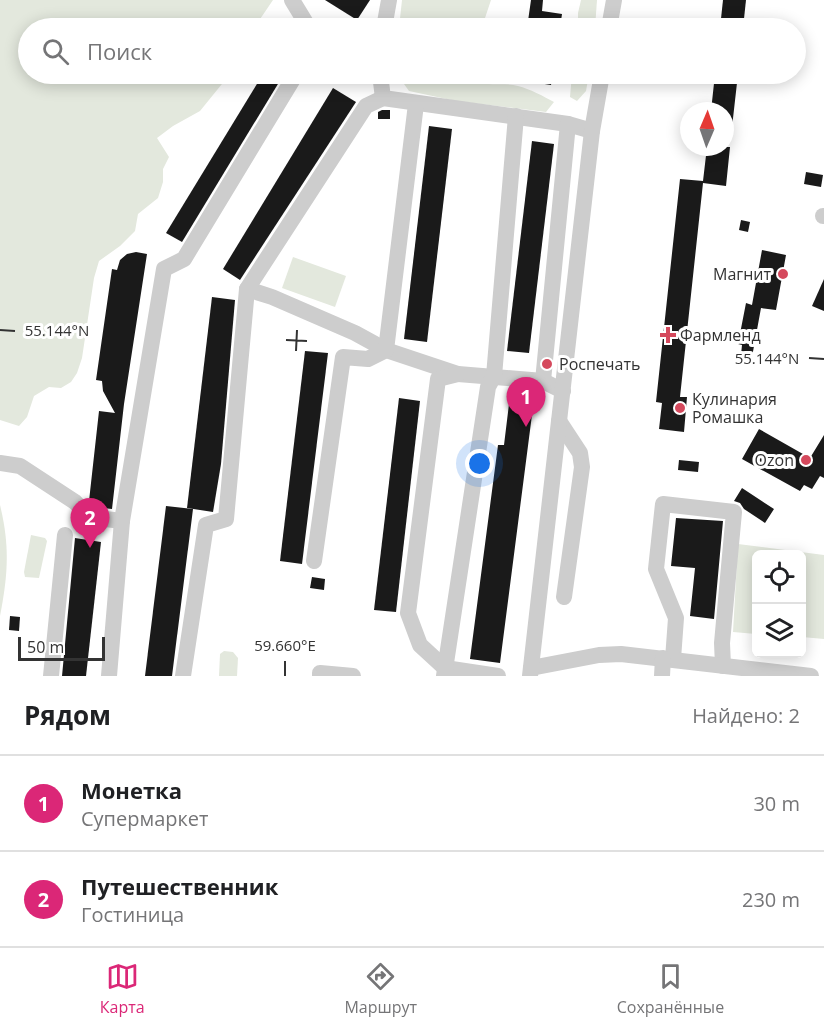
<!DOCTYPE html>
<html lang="ru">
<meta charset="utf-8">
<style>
:root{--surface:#fff;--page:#f2f2f2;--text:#202124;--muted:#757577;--line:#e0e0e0;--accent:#db2777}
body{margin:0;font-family:"Open Sans",sans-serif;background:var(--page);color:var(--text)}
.controls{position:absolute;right:18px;bottom:18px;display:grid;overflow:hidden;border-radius:9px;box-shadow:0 3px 15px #0003}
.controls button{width:54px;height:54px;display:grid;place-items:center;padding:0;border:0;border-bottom:2px solid var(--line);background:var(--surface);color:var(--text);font:30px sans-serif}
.compass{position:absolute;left:680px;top:102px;width:54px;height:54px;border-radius:50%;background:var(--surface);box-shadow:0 3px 15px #0003;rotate:2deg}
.scale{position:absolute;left:18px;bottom:15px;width:87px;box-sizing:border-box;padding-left:6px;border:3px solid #333;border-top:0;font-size:16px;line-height:21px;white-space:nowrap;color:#333;-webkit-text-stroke:4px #fff;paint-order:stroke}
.you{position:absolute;left:480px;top:464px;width:21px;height:21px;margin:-15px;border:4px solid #fff;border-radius:50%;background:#1a73e8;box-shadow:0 0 0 9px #1a73e833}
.badge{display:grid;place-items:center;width:39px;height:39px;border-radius:50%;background:var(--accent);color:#fff;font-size:20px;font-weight:700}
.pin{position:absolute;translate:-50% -50px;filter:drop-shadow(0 2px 3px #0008)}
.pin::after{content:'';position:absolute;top:32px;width:21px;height:18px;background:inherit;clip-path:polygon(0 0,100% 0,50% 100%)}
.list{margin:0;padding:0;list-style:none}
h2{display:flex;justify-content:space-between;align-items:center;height:78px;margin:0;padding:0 24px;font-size:26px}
h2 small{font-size:20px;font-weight:400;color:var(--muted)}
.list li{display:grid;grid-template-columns:39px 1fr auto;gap:18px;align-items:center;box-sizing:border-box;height:96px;padding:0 24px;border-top:2px solid var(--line)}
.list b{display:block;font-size:22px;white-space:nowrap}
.list p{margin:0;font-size:20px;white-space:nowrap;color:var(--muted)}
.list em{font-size:20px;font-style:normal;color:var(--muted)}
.icon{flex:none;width:33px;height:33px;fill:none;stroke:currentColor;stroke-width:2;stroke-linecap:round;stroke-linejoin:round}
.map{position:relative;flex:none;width:824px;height:676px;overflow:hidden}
.search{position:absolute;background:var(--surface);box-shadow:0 3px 15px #0003;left:18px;right:18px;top:18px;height:66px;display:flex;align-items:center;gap:15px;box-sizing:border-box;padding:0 21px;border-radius:33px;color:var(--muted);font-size:22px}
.sheet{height:270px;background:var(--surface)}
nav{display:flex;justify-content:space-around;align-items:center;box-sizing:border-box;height:84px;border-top:2px solid var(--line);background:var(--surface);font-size:16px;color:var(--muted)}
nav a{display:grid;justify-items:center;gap:3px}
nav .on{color:var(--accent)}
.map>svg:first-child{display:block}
.green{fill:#e3e8dd}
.building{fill:#1a1a1a}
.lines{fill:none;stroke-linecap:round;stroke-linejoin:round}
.minor{stroke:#cdcdcd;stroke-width:16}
.ticks{fill:none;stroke:#333;stroke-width:2}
.poi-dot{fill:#d5495d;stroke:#fff;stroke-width:2}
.labels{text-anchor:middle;stroke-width:6;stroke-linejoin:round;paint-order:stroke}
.poi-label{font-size:16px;fill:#333;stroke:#fff;text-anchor:start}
.ticks-label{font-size:15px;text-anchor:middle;fill:#333;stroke:#fff;stroke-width:6;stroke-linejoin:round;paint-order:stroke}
</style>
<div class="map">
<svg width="824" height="676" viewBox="0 0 824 676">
<rect width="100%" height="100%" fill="#fff"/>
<g class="green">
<path d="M0,0H273L254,28H28V74H228L226,79L200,111L173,126L157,138L169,157L163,169V182L158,198L138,214L135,231L120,246L99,261L94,278L82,358L77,373L71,382L61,388L49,387L34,396L27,417L19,426L0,420Z"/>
<path d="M402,0H491L485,18V28H399Z"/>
<path d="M581,0H597L595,28H578V13Z"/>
<path d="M398,74H467C479,90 501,81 518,86C530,89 543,96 554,102L546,112L456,101L409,91L399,77Z"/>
<path d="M572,74H589L586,91L577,101L570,97Z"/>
<path d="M293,257L346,276L335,307L282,288Z"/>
<path d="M0,505C10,546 8,575 0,616Z"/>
<path d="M31,535L45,538L47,541L39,578L25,577L24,572Z"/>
<path d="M738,544L824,555V639L802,637V554H756V634L733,632Z"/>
<path d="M224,651L233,652L238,658L237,676H219L220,654Z"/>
</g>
<g class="building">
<path d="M325,0H370L357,20Z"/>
<path d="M531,0H543L542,11L562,14L560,28H527Z"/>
<path d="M723,0H746L743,28H720Z"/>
<path d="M263,74H284L182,242L166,233Z"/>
<path d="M513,74H553L551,85L513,79Z"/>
<path d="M715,74H738L731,136H725V111H711Z"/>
<path d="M333,88L356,102L240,280L223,269Z"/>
<path d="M382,110H390V119H378V112Z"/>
<path d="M429,126L452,129L427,342L404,339Z"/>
<path d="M532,141L554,144L529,353L507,351Z"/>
<path d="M707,147H730L726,186L703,183L680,397H687L684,432L659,429L662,403L656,402L680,179L703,181Z"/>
<path d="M806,172L823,175L821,187L804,184Z"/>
<path d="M741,220L750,222L748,232L739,230Z"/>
<path d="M762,250L786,255L776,310L761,308L752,357L741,355L742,345L738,344L746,303L752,305Z"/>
<path d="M136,252L147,254L124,404L112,509L94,507L89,501L99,411L115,413L103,391L102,381L96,380L112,269L117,270L120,260L127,254Z"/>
<path d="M824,279V311L812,306Z"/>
<path d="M212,297L235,300L221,464L213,512L187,508Z"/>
<path d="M305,351L328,353L302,564L280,561Z"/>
<path d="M399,398L420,401L396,612L374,610Z"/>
<path d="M509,404L533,407L500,663L470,659L498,445H504Z"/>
<path d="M759,429L810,458L824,435V478L820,476L812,489L804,485L800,491L742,459Z"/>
<path d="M679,460L699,462L698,472L678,470Z"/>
<path d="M742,488L774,509L765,523L744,509L740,503L734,501Z"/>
<path d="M166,506L193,509L172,676H145Z"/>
<path d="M676,518L723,521L714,619L690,616L695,568L671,566Z"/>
<path d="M75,538L101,542L86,676H62Z"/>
<path d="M312,577L325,579L324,590L310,588Z"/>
<path d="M10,616L20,617L19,631L9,630Z"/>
</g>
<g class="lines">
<g class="minor">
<path d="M292,0L309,28"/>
<path d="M384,28L389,0"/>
<path d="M609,28L614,0"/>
<path d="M380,74L383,98L568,124L592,131"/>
<path d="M823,216H824"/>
<path d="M247,289L272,297L355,333L386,350L458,374L543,381L563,391"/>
<path d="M458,374L438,379L408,613L420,645L445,668L498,676"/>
<path d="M543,381L568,124"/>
<path d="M559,421L580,453L582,467L564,597"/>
<path d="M0,463L20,466L75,502L89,517L122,521"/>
<path d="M314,561L343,357L368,359L386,350L416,104"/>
<path d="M673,659L676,618L656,569L663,504L734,512L722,643L723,666"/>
<path d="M531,668L599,655L621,654L811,676"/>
<path d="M51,676L65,535"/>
<path d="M109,676L122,521L164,269L184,259L296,74"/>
<path d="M183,676L206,525L226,519L247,289L366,106L383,98"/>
<path d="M320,676V673L353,676"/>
<path d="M444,676L488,387L494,376L516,116"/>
<path d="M530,676L592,131L602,74"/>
<path d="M662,676L663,658"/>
</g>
</g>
<path class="ticks" d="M0,330L15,331M286,340L307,341M296,351L297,330M809,358L824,359M285,676V661"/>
<g class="poi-dot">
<circle cx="783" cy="274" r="6"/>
<path d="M665 326h6v6h6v6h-6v6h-6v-6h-6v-6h6z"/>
<circle cx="547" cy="364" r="6"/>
<circle cx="680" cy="408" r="6"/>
<circle cx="806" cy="460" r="6"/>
</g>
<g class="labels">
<g class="poi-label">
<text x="771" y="280" text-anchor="end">Магнит</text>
<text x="680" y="341">Фармленд</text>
<text x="559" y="370">Роспечать</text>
<text x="692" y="405">Кулинария<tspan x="692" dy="18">Ромашка</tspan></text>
<text x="794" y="466" text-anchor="end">Ozon</text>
</g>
</g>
<g class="ticks-label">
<text x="57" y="336">55.144°N</text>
<text x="767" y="364">55.144°N</text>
<text x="285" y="651">59.660°E</text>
</g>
</svg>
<div class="controls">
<button><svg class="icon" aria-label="locate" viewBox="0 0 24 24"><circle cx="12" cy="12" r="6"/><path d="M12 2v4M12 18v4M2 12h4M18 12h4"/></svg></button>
<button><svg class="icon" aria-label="layers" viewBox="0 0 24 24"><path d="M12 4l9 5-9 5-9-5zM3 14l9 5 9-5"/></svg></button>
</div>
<svg class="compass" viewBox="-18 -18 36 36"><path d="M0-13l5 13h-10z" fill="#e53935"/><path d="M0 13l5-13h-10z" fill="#757577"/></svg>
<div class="scale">50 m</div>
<div class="you"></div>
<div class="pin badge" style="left:526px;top:427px">1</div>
<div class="pin badge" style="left:90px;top:548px">2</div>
<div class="search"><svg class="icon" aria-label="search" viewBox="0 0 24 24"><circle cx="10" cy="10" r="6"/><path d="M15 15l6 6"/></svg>Поиск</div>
</div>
<section class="sheet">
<h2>Рядом<small>Найдено: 2</small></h2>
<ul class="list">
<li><span class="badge">1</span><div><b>Монетка</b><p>Супермаркет</p></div><em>30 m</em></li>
<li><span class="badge">2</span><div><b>Путешественник</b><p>Гостиница</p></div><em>230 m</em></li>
</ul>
</section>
<nav>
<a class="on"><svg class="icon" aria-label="map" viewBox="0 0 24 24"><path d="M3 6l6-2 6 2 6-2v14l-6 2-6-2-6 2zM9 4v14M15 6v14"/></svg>Карта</a>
<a><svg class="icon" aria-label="directions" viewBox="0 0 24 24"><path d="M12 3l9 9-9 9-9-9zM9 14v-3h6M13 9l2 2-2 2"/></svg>Маршрут</a>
<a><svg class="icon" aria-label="saved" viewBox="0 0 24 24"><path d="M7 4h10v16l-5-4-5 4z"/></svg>Сохранённые</a>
</nav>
